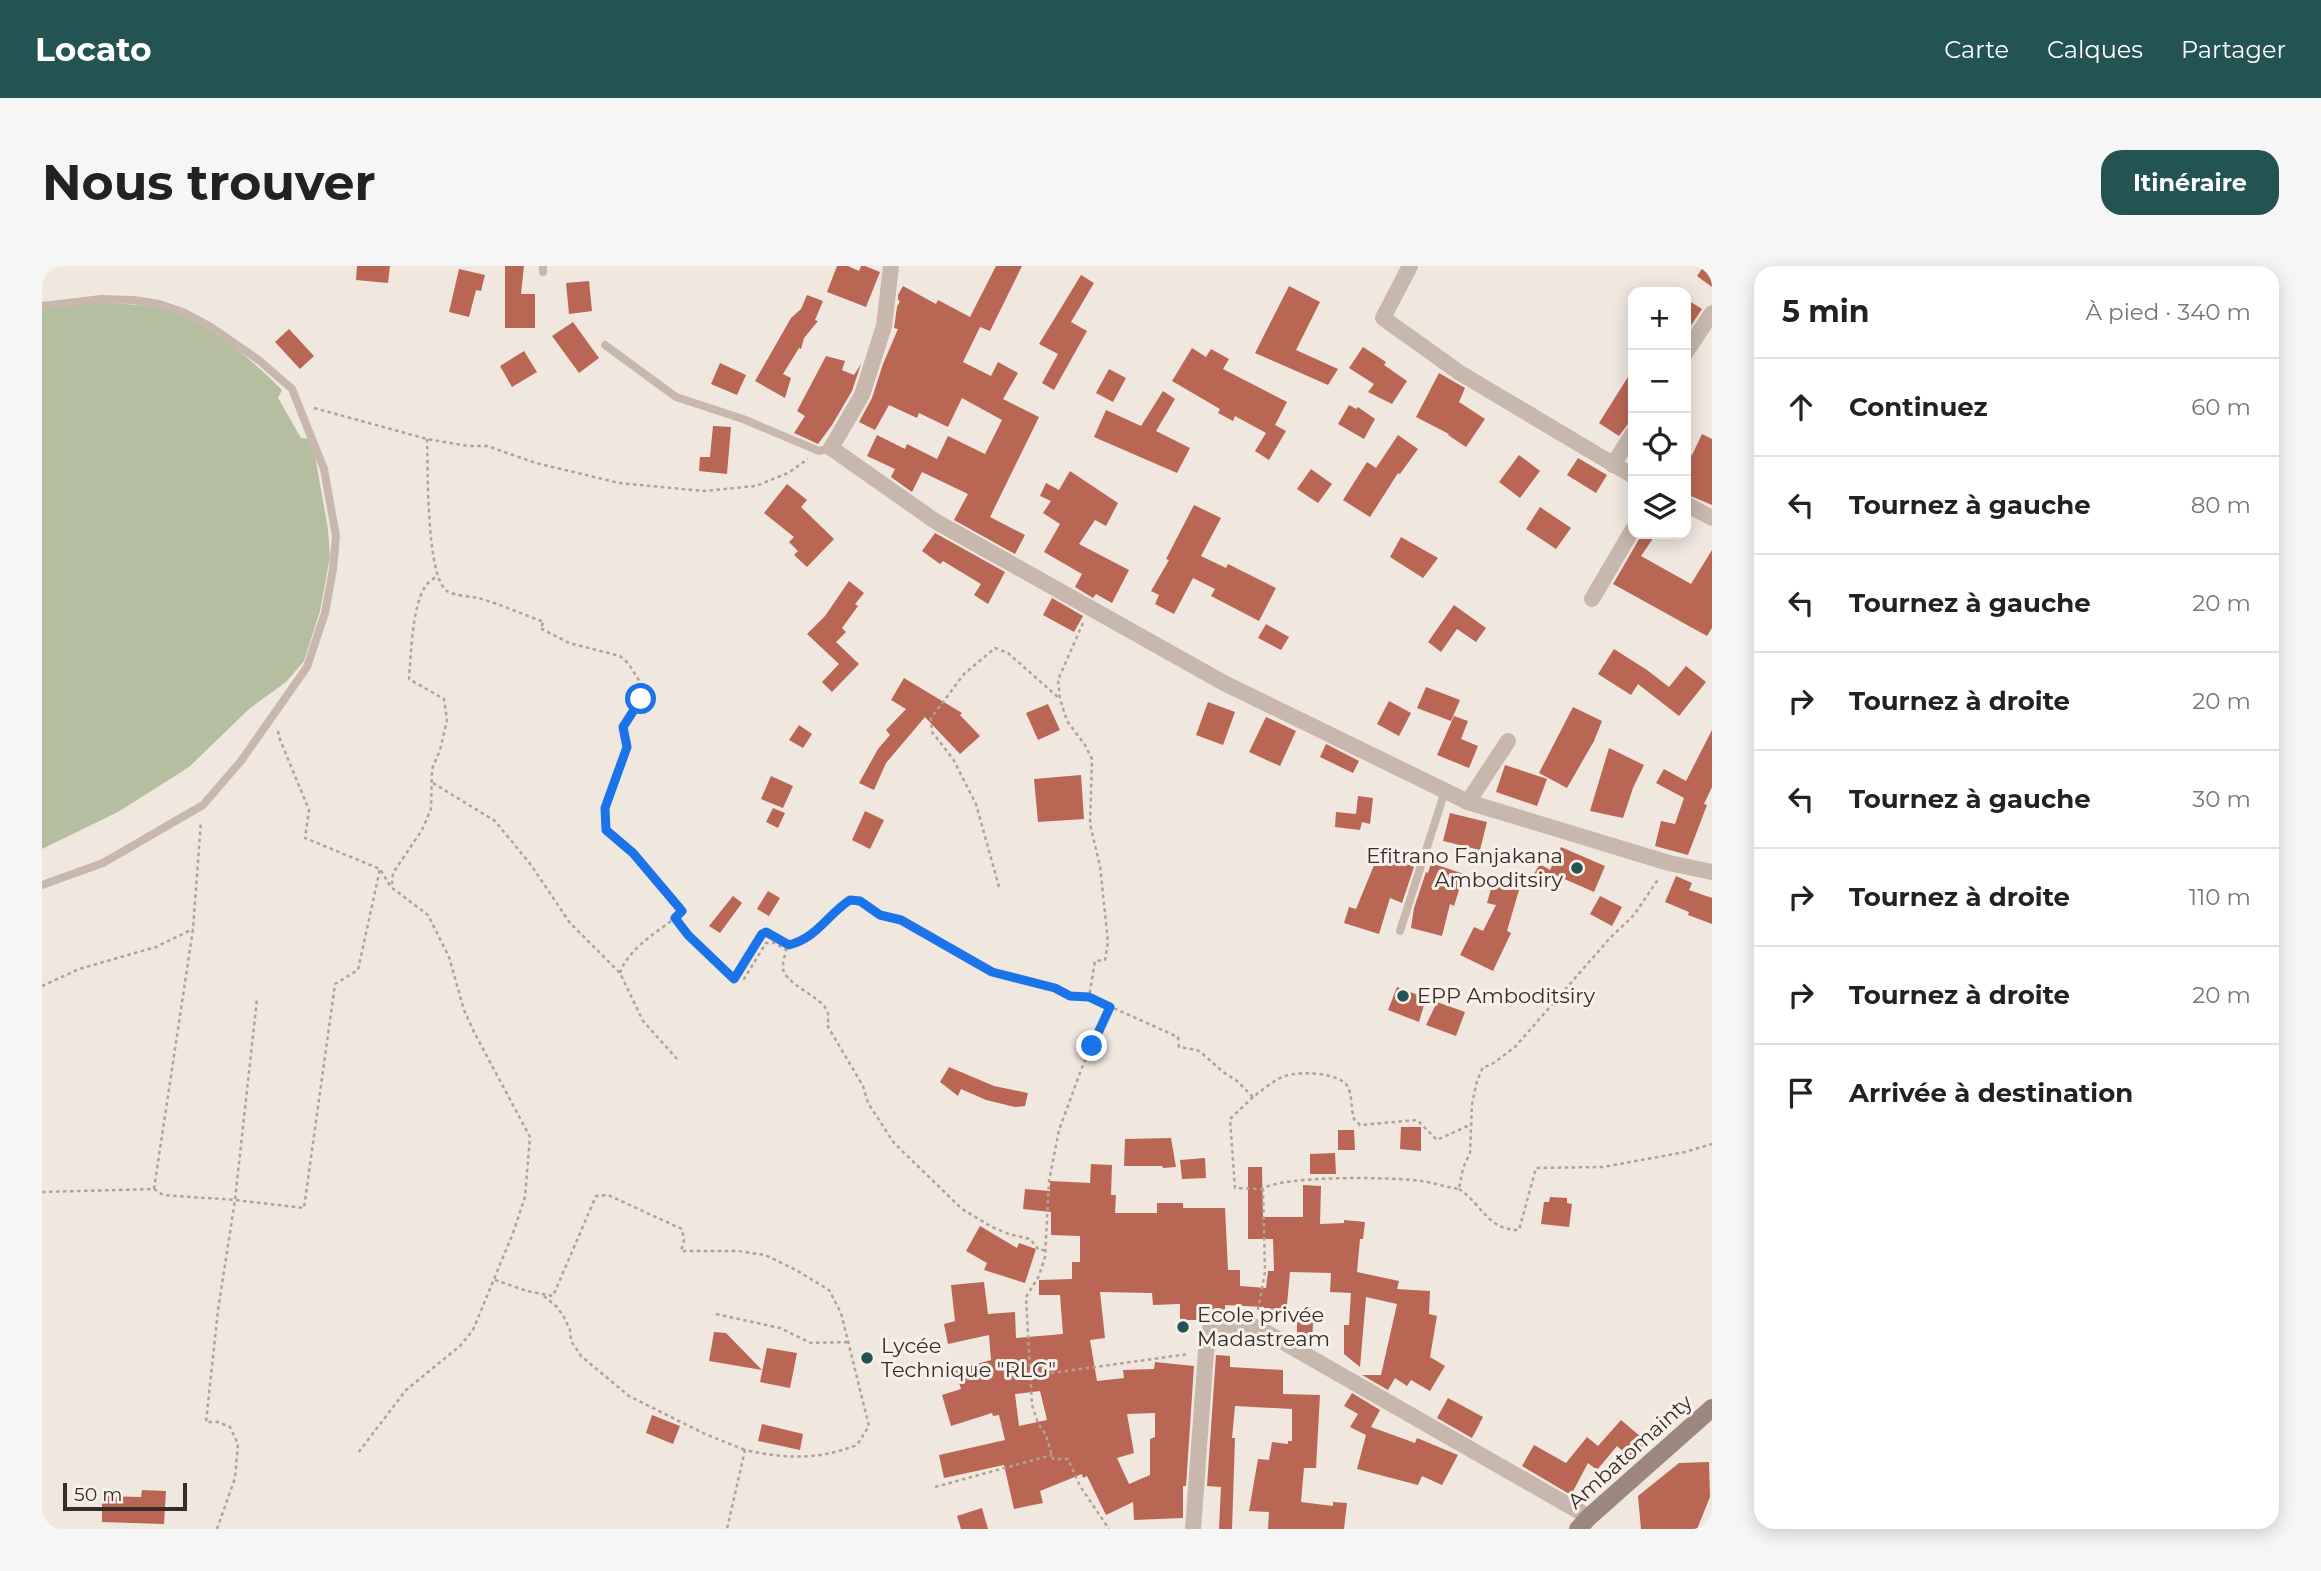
<!DOCTYPE html>
<html lang="fr">
<meta charset="utf-8">
<style>
:root{--surface:#fff;--page:#f6f6f6;--text:#222;--muted:#767676;--line:#e0e0e0;--accent:#245353}
body{margin:0;font-family:Montserrat,sans-serif;background:var(--page);color:var(--text)}
.controls{position:absolute;right:21px;top:21px;display:grid;overflow:hidden;border-radius:14px;box-shadow:0 4px 18px #0003}
.controls button{width:63px;height:63px;display:grid;place-items:center;padding:0;border:0;border-bottom:2px solid var(--line);background:var(--surface);color:var(--text);font:35px sans-serif}
.scale{position:absolute;left:21px;bottom:18px;width:124px;box-sizing:border-box;padding-left:7px;border:4px solid #362d2a;border-top:0;font-size:19px;line-height:24px;white-space:nowrap;color:#362d2a;-webkit-text-stroke:5px #f8f1eb;paint-order:stroke}
.stop{position:absolute;width:21px;height:21px;margin:-16px;border:5px solid #1a73e8;border-radius:50%;background:#fff}
.stop.end{background:#1a73e8;border-color:#fff;box-shadow:0 2px 7px #0008}
.list{margin:0;padding:0;list-style:none}
h2{display:flex;justify-content:space-between;align-items:center;height:91px;margin:0;padding:0 28px;font-size:30px}
h2 small{font-size:23px;font-weight:400;color:var(--muted)}
.list li{display:grid;grid-template-columns:46px 1fr auto;gap:21px;align-items:center;box-sizing:border-box;height:98px;padding:0 28px;border-top:2px solid var(--line)}
.list b{display:block;font-size:26px;white-space:nowrap}
.list em{font-size:23px;font-style:normal;color:var(--muted)}
.icon{flex:none;width:38px;height:38px;fill:none;stroke:currentColor;stroke-width:2;stroke-linecap:round;stroke-linejoin:round}
.map{position:relative;flex:none;width:1670px;height:1263px;overflow:hidden;border-radius:21px}
header{display:flex;align-items:center;gap:42px;box-sizing:border-box;height:98px;padding:0 35px;background:var(--accent);color:#fff}
header strong{font-size:33px}
nav{display:flex;gap:38px;margin-inline-start:auto;font-size:24px}
.intro{display:flex;align-items:center;justify-content:space-between;box-sizing:border-box;height:168px;padding:0 42px}
h1{margin:0;font-size:49px}
.button{padding:18px 32px;border-radius:21px;background:var(--accent);color:#fff;font-size:24px;font-weight:700}
main{display:flex;gap:42px;padding:0 42px}
aside{flex:1;background:var(--surface);border-radius:21px;box-shadow:0 4px 18px #0003}
.map>svg:first-child{display:block}
.green{fill:#b6bea0}
.building{fill:#b96754;fill-rule:evenodd}
.lines{fill:none;stroke-linecap:round;stroke-linejoin:round}
.path{stroke:#b3a196;stroke-width:2.5;stroke-dasharray:3.5 3.5;stroke-linecap:butt}
.service{stroke:#c7b7ac;stroke-width:8}
.minor{stroke:#c7b7ac;stroke-width:16}
.secondary{stroke:#9b877e;stroke-width:18}
.route{stroke:#1a73e8;stroke-width:9}
.poi-dot{fill:#245353;stroke:#f8f1eb;stroke-width:2.5}
.labels{text-anchor:middle;stroke-width:6;stroke-linejoin:round;paint-order:stroke}
.poi-label{font-size:21px;fill:#362d2a;stroke:#f8f1eb;text-anchor:start}
.street-label{font-size:21px;fill:#362d2a;stroke:#f8f1eb}
</style>
<header>
<strong>Locato</strong>
<nav><a>Carte</a><a>Calques</a><a>Partager</a></nav>
</header>
<div class="intro"><h1>Nous trouver</h1><a class="button">Itinéraire</a></div>
<main>
<div class="map">
<svg width="1670" height="1263" viewBox="0 0 1670 1263">
<rect width="100%" height="100%" fill="#f0e7df"/>
<path class="green" d="M49,36C74,38 101,37 125,44C170,59 207,91 240,124L236,132L259,172L270,173L286,263L288,291L278,345L262,395L244,416L207,443L147,501L76,546L0,583V42Z"/>
<g class="building">
<path d="M315,0H348L346,17L314,14Z"/>
<path d="M463,0H482L479,28H493V62H463Z"/>
<path d="M795,0H806L817,5L819,0H823L838,6L824,41L785,26Z"/>
<path d="M954,0H980L948,65L938,61L921,96L949,110L956,96L976,107L961,133L997,151L948,251L983,269L973,288L912,254L926,228L880,206L870,226L849,211L853,203L825,190L835,169L863,183L865,178L895,193L906,170L943,188L960,154L920,132L906,161L877,147L875,152L847,139L833,164L817,156L830,132L841,98L856,63L852,62L855,41L858,35L856,34V29L861,20L894,38L896,34L928,51Z"/>
<path d="M1662,0H1670V21L1655,10Z"/>
<path d="M417,3L443,9L439,25L434,24L427,51L407,46Z"/>
<path d="M1039,9L1052,17L1029,56L1045,65L1012,124L1000,117L1016,88L997,78Z"/>
<path d="M547,15L550,45L527,48L524,17Z"/>
<path d="M1247,20L1278,36L1254,84L1296,103L1286,119L1213,87Z"/>
<path d="M765,29L781,35L773,54L776,55L762,72L759,83L757,82L741,108L749,112L743,132L713,115L749,52L759,43Z"/>
<path d="M1644,33L1660,43L1644,67Z"/>
<path d="M531,56L557,92L537,107L510,70Z"/>
<path d="M247,63L272,90L258,103L233,76Z"/>
<path d="M1321,81L1344,96L1342,99L1365,115L1350,138L1326,126L1332,118L1307,102Z"/>
<path d="M1150,82L1164,91L1169,83L1187,93L1181,103L1245,136L1233,159L1244,165L1227,194L1213,185L1224,167L1193,150L1191,155L1176,147L1178,143L1130,115Z"/>
<path d="M482,85L495,106L470,121L458,100Z"/>
<path d="M784,90L803,95L800,104L812,109L819,98L810,125L790,159L776,178L752,167L763,150L755,145Z"/>
<path d="M678,97L704,109L695,129L669,118Z"/>
<path d="M1067,103L1084,112L1071,136L1054,127Z"/>
<path d="M1591,103V157L1586,158L1577,170L1557,157Z"/>
<path d="M1397,107L1423,122L1417,136L1443,153L1424,181L1406,169L1407,168L1374,151Z"/>
<path d="M1121,125L1133,133L1114,165L1148,182L1135,207L1052,171L1064,144L1099,160Z"/>
<path d="M1307,139L1314,143L1316,141L1333,153L1322,173L1296,158Z"/>
<path d="M671,160L689,161L685,208L657,205L658,191H668Z"/>
<path d="M1660,168L1670,173V239L1644,228V185L1650,189Z"/>
<path d="M1356,169L1376,183L1358,208L1356,207L1328,251L1301,234L1325,196L1334,202Z"/>
<path d="M1477,189L1498,205L1478,232L1457,216Z"/>
<path d="M1536,192L1565,209L1554,227L1525,209Z"/>
<path d="M1269,203L1290,218L1276,237L1255,223Z"/>
<path d="M1028,205L1076,237L1064,260L1053,254L1037,278L1087,304L1070,337L1054,328L1051,332L1033,321L1040,308L1002,286L1018,258L1001,247L1009,235L998,230L1004,217L1017,224Z"/>
<path d="M745,218L765,234L759,241L792,273L765,301L752,289L756,285L747,276L752,271L722,247Z"/>
<path d="M1152,239L1179,252L1159,290L1184,302L1186,298L1234,322L1217,355L1169,330L1173,323L1151,312L1132,348L1113,338L1117,329L1109,325L1127,294L1124,293Z"/>
<path d="M1498,241L1529,262L1514,283L1484,263Z"/>
<path d="M893,267L963,306L946,338L932,329L939,318L901,295L898,298L880,285Z"/>
<path d="M1600,268H1614L1599,290L1649,318L1670,284V362L1665,370L1571,318Z"/>
<path d="M1359,271L1396,292L1381,312L1348,291Z"/>
<path d="M807,315L822,327L813,338L816,340L800,362L804,366L794,376L817,398L790,426L780,416L797,398L765,368L783,350Z"/>
<path d="M1010,332L1041,350L1032,366L1001,349Z"/>
<path d="M1412,339L1444,362L1434,376L1415,363L1399,386L1386,376Z"/>
<path d="M1224,358L1247,371L1239,384L1216,372Z"/>
<path d="M1572,383L1605,404L1627,421L1644,400L1664,416L1637,450L1596,418L1589,429L1556,408Z"/>
<path d="M862,412L920,447L918,449L938,470L918,488L883,451L844,497L832,524L817,517L836,483L848,469L844,464L864,443L849,434Z"/>
<path d="M1384,421L1418,434L1409,455L1375,442Z"/>
<path d="M1347,435L1369,447L1357,470L1335,458Z"/>
<path d="M1166,436L1193,446L1181,479L1154,469Z"/>
<path d="M1006,438L1018,464L996,474L984,447Z"/>
<path d="M1531,441L1560,455L1552,475L1525,522L1497,507Z"/>
<path d="M1412,450L1426,455L1419,473L1436,480L1427,502L1395,489Z"/>
<path d="M1224,451L1254,465L1238,500L1207,486Z"/>
<path d="M757,459L770,468L761,482L747,474Z"/>
<path d="M1670,464V521L1662,538L1665,539L1646,589L1613,580L1619,555L1633,558L1642,532L1614,517L1622,503L1644,515Z"/>
<path d="M1284,478L1317,495L1311,507L1278,491Z"/>
<path d="M1567,482L1602,499L1591,522L1581,552L1548,545Z"/>
<path d="M1463,499L1505,513L1495,540L1454,526Z"/>
<path d="M1039,509L1042,553L996,556L992,513Z"/>
<path d="M729,510L751,520L741,542L719,533Z"/>
<path d="M1316,530L1331,532L1328,558L1320,556L1318,564L1293,561L1294,546L1314,548Z"/>
<path d="M731,542L743,547L736,562L724,556Z"/>
<path d="M823,545L842,554L828,583L810,574Z"/>
<path d="M1408,547L1445,556L1438,584L1401,575Z"/>
<path d="M1519,581L1563,600L1552,626L1511,608L1504,620L1490,611L1498,598L1508,604Z"/>
<path d="M1337,587L1372,601L1360,637L1348,632L1337,668L1302,657L1307,641L1314,643Z"/>
<path d="M1389,597L1422,608L1412,640L1408,638L1400,670L1369,662L1372,642L1384,606L1386,607Z"/>
<path d="M1634,610L1650,617L1647,624L1670,632V658L1646,649L1647,646L1623,636Z"/>
<path d="M1451,616L1477,624L1465,665L1469,667L1451,705L1418,689L1432,661L1441,665L1454,639L1445,637Z"/>
<path d="M726,625L738,632L727,650L715,643Z"/>
<path d="M691,630L700,637L678,667L667,660Z"/>
<path d="M1558,630L1580,641L1570,660L1548,648Z"/>
<path d="M1355,721L1384,732L1377,756L1346,744Z"/>
<path d="M1395,736L1423,746L1414,770L1384,759Z"/>
<path d="M907,801L952,820L986,827L983,840L973,841L944,834L919,823L916,830L898,816Z"/>
<path d="M1359,861H1379V885L1358,883Z"/>
<path d="M1296,864H1312L1313,884H1296Z"/>
<path d="M1129,872L1134,901L1121,902L1120,900H1082L1083,873Z"/>
<path d="M1293,887L1294,908H1268V888Z"/>
<path d="M1163,892L1164,912L1140,913L1138,894Z"/>
<path d="M1049,898L1070,899L1069,929H1074L1073,947H1115V937H1141V942H1183L1186,1004H1198V1020L1224,1022L1226,1005H1232L1231,973H1206V901H1220L1221,951H1261V919L1279,920L1278,958L1302,957V954L1323,956L1321,973H1318L1315,1006L1357,1015L1355,1023L1388,1025L1387,1048L1395,1050L1388,1091L1403,1100L1388,1125L1369,1114L1365,1120L1353,1112L1346,1124L1320,1109H1339L1355,1038L1324,1031L1318,1101L1302,1088V1059H1307L1309,1027L1288,1026L1289,1007L1248,1006L1244,1049L1221,1047L1222,1041L1183,1039V1048H1169L1164,1049L1160,1054H1138V1038L1111,1039L1110,1027L1058,1026L1063,1072L1048,1074L1055,1115L1082,1112L1081,1104L1112,1103L1113,1096L1152,1100L1144,1220H1141V1252L1092,1254L1091,1236L1064,1249L1045,1210L1041,1212L1040,1208L998,1225L1001,1237L972,1243L962,1199L902,1212L897,1189L963,1174L957,1149L951,1150L950,1147L909,1160L900,1129L919,1123L913,1104L949,1094L947,1069L906,1078L902,1058L913,1055L909,1019L942,1016L946,1048L973,1046L974,1072L1021,1068L1018,1029H997V1014L1030,1013V996H1038V970L1009,969V946L981,943L983,923L1008,925V915L1048,917ZM998,1125L1005,1154L977,1160L973,1128ZM1113,1147V1171L1108,1173V1209L1087,1218L1075,1192L1092,1187L1085,1148Z"/>
<path d="M1508,931L1525,932V937L1530,938L1527,961L1499,958L1502,936H1507Z"/>
<path d="M938,960L975,982L977,977L994,983L983,1017L942,1004L945,997L924,985Z"/>
<path d="M1255,1056H1271L1270,1080L1255,1072Z"/>
<path d="M672,1066L684,1067L720,1104L667,1095Z"/>
<path d="M725,1082L755,1087L748,1122L718,1116Z"/>
<path d="M1174,1089L1188,1090V1101L1241,1104V1128L1278,1129L1274,1202H1262L1259,1236L1291,1240V1236L1305,1237L1302,1263H1226L1227,1246L1207,1245L1216,1193L1227,1194L1230,1176L1246,1178V1175H1250V1143L1193,1140L1190,1172H1193L1190,1263H1177L1179,1221L1165,1220Z"/>
<path d="M1310,1127L1338,1144L1329,1161L1373,1177L1375,1172L1416,1189L1400,1219L1380,1210L1376,1219L1315,1203L1324,1169L1308,1161L1316,1148L1302,1140Z"/>
<path d="M1406,1132L1441,1151L1430,1172L1395,1152Z"/>
<path d="M610,1149L638,1160L631,1178L604,1167Z"/>
<path d="M1579,1154L1605,1176L1590,1193L1575,1180L1555,1204L1546,1197L1529,1229L1480,1200L1492,1179L1524,1197L1545,1171L1556,1180Z"/>
<path d="M720,1158L761,1168L758,1184L716,1175Z"/>
<path d="M1667,1196L1668,1231L1655,1263H1599L1596,1230L1637,1197Z"/>
<path d="M100,1224L124,1225L122,1258L60,1256V1230L99,1231Z"/>
<path d="M940,1242L946,1263H919L915,1250Z"/>
</g>
<g class="lines">
<g class="path">
<path d="M272,142L385,173L426,180H445L494,197L577,217L662,225L714,220L746,207L766,193"/>
<path d="M385,173C386,201 384,311 405,325C413,330 426,330 436,332C458,338 480,348 502,356L498,362L527,377L578,390L586,397L600,419L599,433L581,461L585,481L563,542L564,564L591,587L640,645L633,652"/>
<path d="M1041,357L1016,414L1018,433L1025,455L1043,479L1050,493L1048,558L1058,600L1066,676L1063,694L1053,695L1047,731L1136,771L1137,781L1155,784L1162,789L1181,806L1195,815L1211,831C1221,824 1231,814 1243,810C1257,805 1298,806 1306,821C1310,829 1309,844 1312,853L1318,859L1375,854L1395,874L1430,858"/>
<path d="M236,465L237,471L267,544L263,572L338,603L349,621L386,649L407,691L422,744L432,766L488,871L483,931L471,967L431,1064L418,1080L364,1124L316,1187"/>
<path d="M391,517L453,555L489,599L528,657L578,707L601,755L635,793"/>
<path d="M350,618L351,607L380,564L389,543L390,503L398,484L405,454L402,433L367,413C369,389 370,341 383,321C385,317 391,313 395,310"/>
<path d="M957,621L934,538L911,493L890,466L889,452L922,408L953,382L966,387L1018,433"/>
<path d="M578,707C586,683 614,667 633,652L646,669L692,713L720,668L724,666L747,679C775,672 786,648 808,634L818,635L829,645L838,649L859,654L950,706L1013,722L1028,730L1047,731"/>
<path d="M696,708L702,713L724,677H733L744,684C743,690 739,700 742,706C750,722 784,733 786,748C787,752 786,756 785,759L821,820L826,837L852,877L920,943L950,961L967,968L988,973L997,984H1002"/>
<path d="M0,720L37,703L114,681L151,663"/>
<path d="M1067,742L1041,799L1017,864L1007,915L1003,991L997,1010L984,1031L990,1139L996,1157L1004,1169L1011,1193H1026L1038,1220L1067,1263"/>
<path d="M1211,831L1188,853L1193,922L1221,923"/>
<path d="M112,923L151,663L159,555"/>
<path d="M1417,923C1440,938 1445,964 1477,964L1494,902L1561,901L1643,886L1670,878"/>
<path d="M0,926L112,923L121,929L193,934L215,733"/>
<path d="M453,1014L485,1025L511,1030L554,930L566,929L640,963L642,974L639,985H696L723,989L754,1004L787,1024L799,1047L827,1160L815,1179C776,1194 744,1193 703,1184L685,1263"/>
<path d="M502,1030L515,1041L522,1051L528,1064L529,1075L539,1090L587,1130L663,1168L703,1184"/>
<path d="M1216,1044L1223,1006L1221,923C1239,909 1354,911 1379,915C1392,917 1404,921 1417,923L1421,902L1428,887L1430,838L1435,815L1441,801L1449,799L1473,781L1568,672L1592,649L1617,612"/>
<path d="M674,1048L738,1062L769,1077L807,1076"/>
<path d="M988,1110L1147,1088"/>
<path d="M893,1221L1010,1189"/>
<path d="M175,1263L193,1212L196,1178L188,1161L176,1156H164L176,1044L193,934L262,942L293,718L316,704L338,603"/>
</g>
<g class="service">
<path d="M501,6V0"/>
<path d="M0,40L59,33L92,34L117,38L141,46L169,61L218,95L250,123L282,203L294,270L291,303L283,347L265,401L199,495L161,539L61,597L0,619"/>
<path d="M563,79L634,131L701,153L777,185L789,182"/>
<path d="M1358,665L1403,525"/>
</g>
<g class="minor">
<path d="M849,0L842,60L820,129L789,182L893,255L1182,417L1426,536L1627,597L1670,606"/>
<path d="M1368,0L1341,52L1418,107L1591,210"/>
<path d="M1644,86L1670,47"/>
<path d="M1571,199L1591,167"/>
<path d="M1644,238L1670,252"/>
<path d="M1550,333L1591,263"/>
<path d="M1426,536L1466,475"/>
<path d="M1151,1263L1164,1086L1169,1058L1214,1061L1227,1068L1547,1251"/>
</g>
<path class="secondary" d="M1536,1263L1547,1251L1670,1142"/>
</g>
<g class="lines">
<path class="route" d="M599,433L581,461L585,481L563,542L564,564L591,587L640,645L633,652L646,669L692,713L720,668L724,666L747,679C775,672 786,648 808,634L818,635L838,649L859,654L950,706L1013,722L1028,730L1047,731L1068,741L1050,780"/>
</g>
<g class="poi-dot">
<circle cx="1535" cy="602" r="7"/>
<circle cx="1361" cy="730" r="7"/>
<circle cx="1141" cy="1061" r="7"/>
<circle cx="825" cy="1092" r="7"/>
</g>
<g class="labels">
<g class="poi-label">
<text x="1521" y="597" text-anchor="end">Efitrano Fanjakana<tspan x="1521" dy="24">Amboditsiry</tspan></text>
<text x="1375" y="737">EPP Amboditsiry</text>
<text x="1155" y="1056">Ecole privée<tspan x="1155" dy="24">Madastream</tspan></text>
<text x="839" y="1087">Lycée<tspan x="839" dy="24">Technique "RLG"</tspan></text>
</g>
<g class="street-label">
<text transform="translate(1588 1186) rotate(-42)" y="7">Ambatomainty</text>
</g>
</g>
</svg>
<div class="controls">
<button>+</button>
<button>−</button>
<button><svg class="icon" aria-label="locate" viewBox="0 0 24 24"><circle cx="12" cy="12" r="6"/><path d="M12 2v4M12 18v4M2 12h4M18 12h4"/></svg></button>
<button><svg class="icon" aria-label="layers" viewBox="0 0 24 24"><path d="M12 4l9 5-9 5-9-5zM3 14l9 5 9-5"/></svg></button>
</div>
<div class="scale">50 m</div>
<div class="stop" style="left:599px;top:433px"></div>
<div class="stop end" style="left:1050px;top:780px"></div>
</div>
<aside>
<h2>5 min<small>À pied · 340 m</small></h2>
<ul class="list">
<li><svg class="icon" aria-label="ahead" viewBox="0 0 24 24"><path d="M12 20V5M6 11l6-6 6 6"/></svg><div><b>Continuez</b></div><em>60 m</em></li>
<li><svg class="icon" aria-label="left" viewBox="0 0 24 24"><path d="M17 20v-9H6M10 6l-5 5 5 5"/></svg><div><b>Tournez à gauche</b></div><em>80 m</em></li>
<li><svg class="icon" aria-label="left" viewBox="0 0 24 24"><path d="M17 20v-9H6M10 6l-5 5 5 5"/></svg><div><b>Tournez à gauche</b></div><em>20 m</em></li>
<li><svg class="icon" aria-label="right" viewBox="0 0 24 24"><path d="M7 20v-9h11M14 6l5 5-5 5"/></svg><div><b>Tournez à droite</b></div><em>20 m</em></li>
<li><svg class="icon" aria-label="left" viewBox="0 0 24 24"><path d="M17 20v-9H6M10 6l-5 5 5 5"/></svg><div><b>Tournez à gauche</b></div><em>30 m</em></li>
<li><svg class="icon" aria-label="right" viewBox="0 0 24 24"><path d="M7 20v-9h11M14 6l5 5-5 5"/></svg><div><b>Tournez à droite</b></div><em>110 m</em></li>
<li><svg class="icon" aria-label="right" viewBox="0 0 24 24"><path d="M7 20v-9h11M14 6l5 5-5 5"/></svg><div><b>Tournez à droite</b></div><em>20 m</em></li>
<li><svg class="icon" aria-label="arrive" viewBox="0 0 24 24"><path d="M6 21V4h12l-3 4 3 4H6"/></svg><div><b>Arrivée à destination</b></div></li>
</ul>
</aside>
</main>
